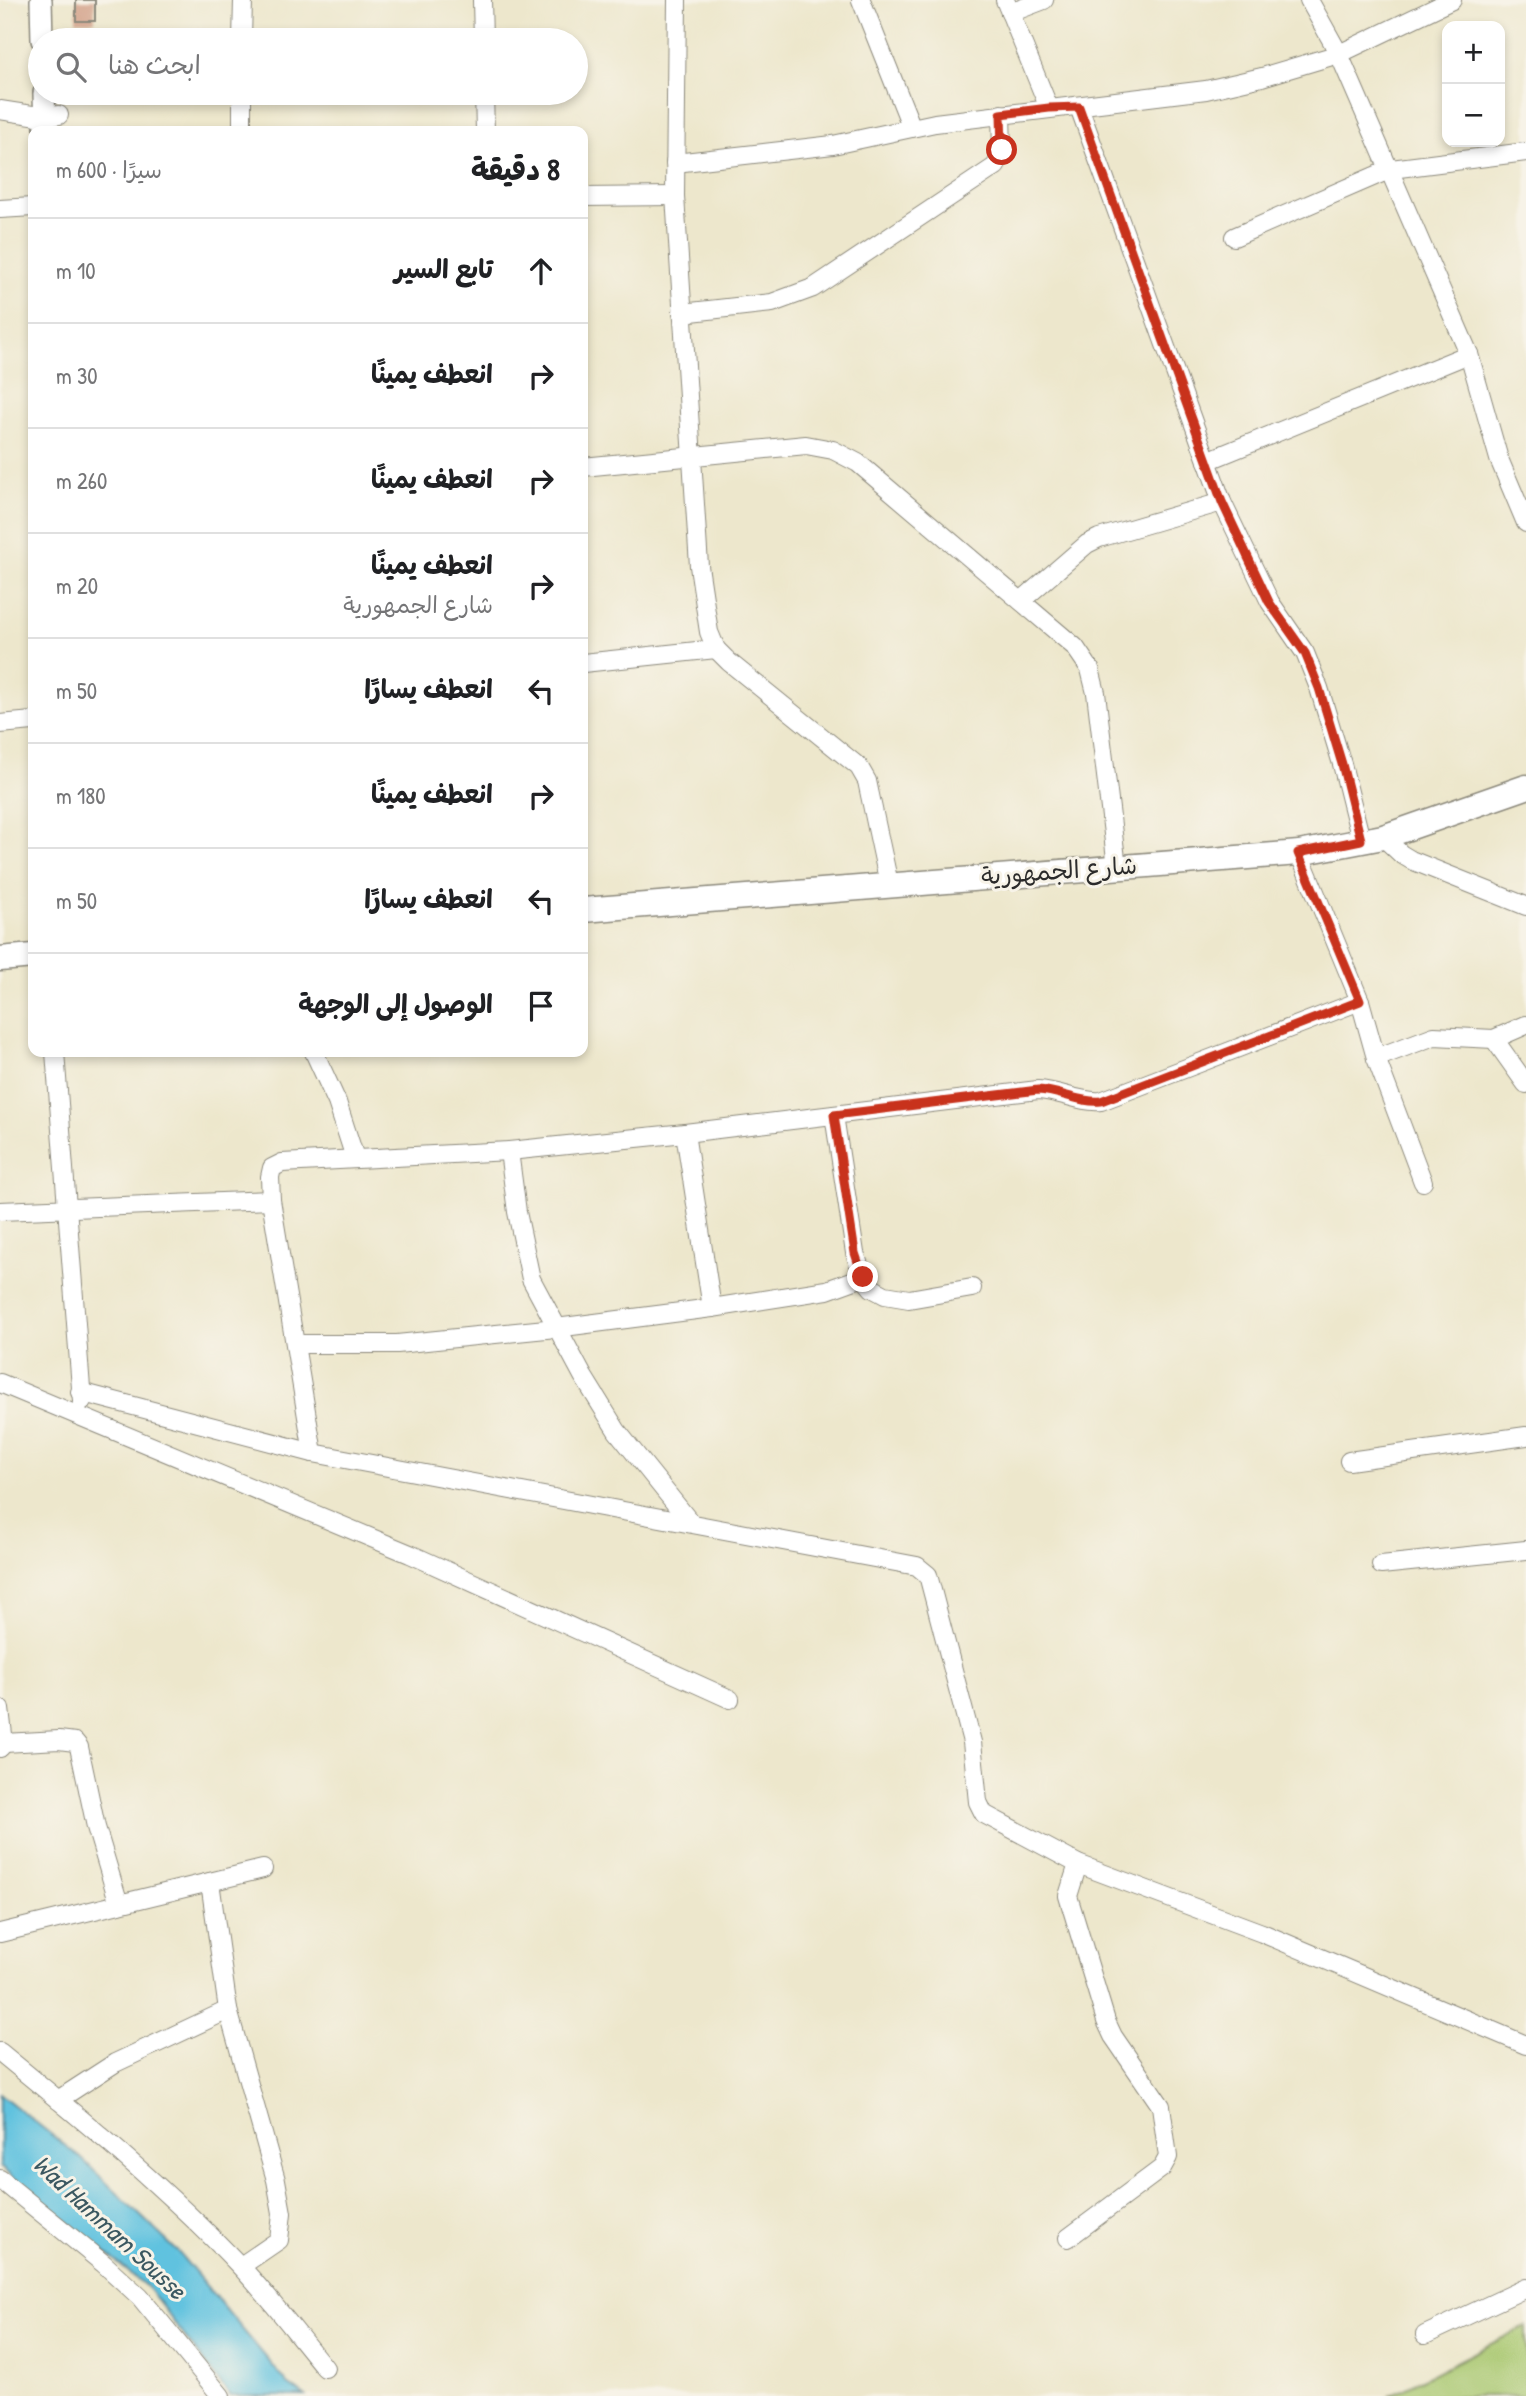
<!DOCTYPE html>
<html lang="ar">
<meta charset="utf-8">
<style>
:root{--surface:#fff;--page:#f2f2f2;--text:#202124;--muted:#757577;--line:#e0e0e0}
body{margin:0;font-family:"Patrick Hand","Playpen Sans Arabic",sans-serif;background:var(--page);color:var(--text);direction:rtl}
.controls{position:absolute;right:21px;top:21px;display:grid;overflow:hidden;border-radius:14px;box-shadow:0 4px 10px #0003}
.controls button{width:63px;height:63px;display:grid;place-items:center;padding:0;border:0;border-bottom:2px solid var(--line);background:var(--surface);color:var(--text);font:35px sans-serif}
.stop{position:absolute;width:21px;height:21px;margin:-16px;border:5px solid #c8321e;border-radius:50%;background:#fff}
.stop.end{background:#c8321e;border-color:#fff;box-shadow:0 2px 7px #0008}
.list{margin:0;padding:0;list-style:none}
h2{display:flex;justify-content:space-between;align-items:center;height:91px;margin:0;padding:0 28px;font-size:30px}
h2 small{font-size:23px;font-weight:400;color:var(--muted)}
.list li{display:grid;grid-template-columns:46px 1fr auto;gap:21px;align-items:center;box-sizing:border-box;height:105px;padding:0 28px;border-top:2px solid var(--line)}
.list b{display:block;font-size:26px;white-space:nowrap}
.list p{margin:0;font-size:23px;white-space:nowrap;color:var(--muted)}
.list em{font-size:23px;font-style:normal;color:var(--muted)}
.icon{flex:none;width:38px;height:38px;fill:none;stroke:currentColor;stroke-width:2;stroke-linecap:round;stroke-linejoin:round}
.map{position:relative;flex:none;width:1526px;height:2396px;overflow:hidden;direction:ltr}
.search{position:absolute;background:var(--surface);box-shadow:0 4px 10px #0003;left:28px;top:28px;width:560px;height:77px;display:flex;align-items:center;gap:18px;box-sizing:border-box;padding:0 24px;border-radius:38px;color:var(--muted);font-size:26px}
.panel{position:absolute;background:var(--surface);box-shadow:0 4px 10px #0003;left:28px;top:126px;width:560px;height:931px;border-radius:14px;direction:rtl}
.map>svg:first-child{display:block}
.green{fill:#a8c76e;stroke:#6a794c;stroke-width:2}
.water{fill:#60c2df;stroke:#467685;stroke-width:2}
.building{fill:#d3a189}
.lines{fill:none;stroke-linecap:round;stroke-linejoin:round}
.minor-casing{stroke:#8c897c;stroke-width:20}
.tertiary-casing{stroke:#8c897c;stroke-width:24}
.secondary-casing{stroke:#8c897c;stroke-width:27}
.minor{stroke:#fff;stroke-width:18}
.tertiary{stroke:#fff;stroke-width:21}
.secondary{stroke:#fff;stroke-width:24}
.route{stroke:#c8321e;stroke-width:9}
.labels{text-anchor:middle;stroke-width:6;stroke-linejoin:round;paint-order:stroke}
.street-label{font-size:24px;fill:#2b2b2b;stroke:#f7f3e8}
.water-label{font-size:26px;font-style:italic;fill:#3b5861;stroke:#f7f3e8}
</style>
<div class="map">
<svg width="1526" height="2396" viewBox="0 0 1526 2396">
<rect width="100%" height="100%" fill="#f7f3e8"/>
<filter id="ink" filterUnits="userSpaceOnUse"><feTurbulence type="fractalNoise" baseFrequency=".0143" numOctaves="2"/><feDisplacementMap in="SourceGraphic" scale="14" xChannelSelector="R" yChannelSelector="G"/><feConvolveMatrix kernelMatrix="1 2 1 2 8 2 1 2 1" color-interpolation-filters="sRGB"/></filter>
<filter id="wash" filterUnits="userSpaceOnUse"><feTurbulence type="fractalNoise" baseFrequency=".00686" numOctaves="4" result="noise"/><feDisplacementMap in="SourceGraphic" scale="28" xChannelSelector="R" yChannelSelector="G"/><feGaussianBlur stdDeviation="1.57" result="paint"/><feColorMatrix in="noise" values="0 0 0 0 0 0 0 0 0 0 0 0 0 0 0 0 0 1.4 0 .05"/><feComposite in="paint" operator="in"/></filter>
<g filter="url(#wash)">
<rect width="100%" height="100%" fill="#ede7cc"/>
<path class="green" d="M1526,2326V2396H1389Z"/>
<path class="water" d="M0,2094L82,2159L178,2252L288,2384L305,2396H230L147,2287L0,2167Z"/>
<g id="blocks">
<rect class="building" x="76" y="0" width="19" height="21"/>
</g>
</g>
<g filter="url(#ink)">
<use href="#blocks" fill-opacity="0" stroke="#8c897c" stroke-width="2"/>
<g class="lines">
<g class="minor-casing">
<g id="minor">
<path d="M482,0L483,40"/>
<path d="M677,0L675,196L699,566L709,632L716,649L729,662L859,767L867,781L889,884"/>
<path d="M861,0L912,128"/>
<path d="M1005,0L1049,108"/>
<path d="M1309,0L1339,54L1469,354L1499,459L1526,523"/>
<path d="M1010,13L1044,0"/>
<path d="M242,40L243,0"/>
<path d="M484,93L485,131"/>
<path d="M1079,107L1222,502L1270,602L1305,653L1319,688L1342,764L1361,840"/>
<path d="M0,110L45,117L59,115"/>
<path d="M242,131V93"/>
<path d="M675,163L833,145L935,123L1206,90L1262,77L1339,54L1452,0"/>
<path d="M583,197L675,196"/>
<path d="M0,209L33,207"/>
<path d="M1234,237L1391,169L1526,152"/>
<path d="M682,313L772,303L813,288L996,166L1002,150L1001,114"/>
<path d="M1207,461L1469,354"/>
<path d="M583,467L806,445L833,450L858,463L1075,647L1090,669L1096,693L1117,867"/>
<path d="M1021,601L1087,544L1099,538L1222,502"/>
<path d="M583,663L716,649"/>
<path d="M0,724L33,721"/>
<path d="M1383,837L1401,854L1411,860L1526,906"/>
<path d="M1299,853L1360,1001L1376,1058L1423,1182"/>
<path d="M1494,1039L1526,1084"/>
<path d="M55,1052L82,1401"/>
<path d="M314,1052L337,1102L355,1158"/>
<path d="M1376,1058L1434,1036L1494,1039L1526,1025"/>
<path d="M834,1115L855,1253L863,1277L872,1288L885,1295L909,1299L972,1288"/>
<path d="M685,1133L712,1308"/>
<path d="M509,1151L517,1212L531,1279L583,1376L617,1431L690,1522"/>
<path d="M0,1211L271,1200"/>
<path d="M297,1344H397L556,1328L712,1308L827,1290L863,1277"/>
<path d="M0,1383L410,1554L730,1699"/>
<path d="M80,1392L313,1453L917,1566L928,1575L972,1742L978,1802L984,1814L1078,1864L1262,1933L1526,2045"/>
<path d="M313,1453L271,1200L270,1177L272,1168L282,1163L509,1151L685,1133L1038,1090C1060,1091 1080,1103 1101,1101L1360,1001"/>
<path d="M1349,1461L1526,1436"/>
<path d="M1381,1565L1526,1550"/>
<path d="M0,1709L4,1743L0,1748"/>
<path d="M4,1743L59,1740L75,1742L79,1747L96,1827L119,1904"/>
<path d="M210,1882L228,2010L276,2180L282,2213L279,2240L241,2266"/>
<path d="M0,1933L263,1869"/>
<path d="M0,2052C83,2120 166,2188 240,2266C270,2298 297,2334 325,2368"/>
<path d="M58,2100L115,2063L228,2010"/>
<path d="M0,2179L104,2264L140,2297L221,2396"/>
<path d="M1068,2238L1162,2168L1168,2157L1161,2106L1113,2036L1106,2021L1068,1896L1078,1864"/>
<path d="M1425,2335L1526,2288"/>
</g>
</g>
<g class="tertiary-casing">
<g id="tertiary">
<path d="M41,0L42,40"/>
<path d="M44,93L45,131"/>
</g>
</g>
<g class="secondary-casing">
<g id="secondary">
<path d="M583,910L1299,853L1383,837L1526,787"/>
<path d="M0,959L33,956"/>
</g>
</g>
<use href="#minor" class="minor"/>
<use href="#tertiary" class="tertiary"/>
<use href="#secondary" class="secondary"/>
</g>
</g>
<g class="lines" filter="url(#ink)">
<path class="route" d="M863,1277L855,1253L834,1115L1038,1090C1060,1091 1080,1103 1101,1101L1360,1001L1298,853L1361,840L1342,764L1319,688L1305,653L1269,602L1222,502L1079,107L1049,108L1001,114L1002,150"/>
</g>
<g class="labels">
<g class="street-label">
<text transform="translate(1059 871) rotate(-4)" y="8">شارع الجمهورية</text>
</g>
<g class="water-label">
<text transform="translate(110 2227) rotate(43)" y="9">Wad Hammam Sousse</text>
</g>
</g>
</svg>
<div class="controls">
<button>+</button>
<button>−</button>
</div>
<div class="stop" style="left:1002px;top:150px"></div>
<div class="stop end" style="left:863px;top:1277px"></div>
<div class="search"><svg class="icon" aria-label="search" viewBox="0 0 24 24"><circle cx="10" cy="10" r="6"/><path d="M15 15l6 6"/></svg>ابحث هنا</div>
<section class="panel">
<h2>8 دقيقة<small>سيرًا · 600 m</small></h2>
<ul class="list">
<li><svg class="icon" aria-label="ahead" viewBox="0 0 24 24"><path d="M12 20V5M6 11l6-6 6 6"/></svg><div><b>تابع السير</b></div><em>10 m</em></li>
<li><svg class="icon" aria-label="right" viewBox="0 0 24 24"><path d="M7 20v-9h11M14 6l5 5-5 5"/></svg><div><b>انعطف يمينًا</b></div><em>30 m</em></li>
<li><svg class="icon" aria-label="right" viewBox="0 0 24 24"><path d="M7 20v-9h11M14 6l5 5-5 5"/></svg><div><b>انعطف يمينًا</b></div><em>260 m</em></li>
<li><svg class="icon" aria-label="right" viewBox="0 0 24 24"><path d="M7 20v-9h11M14 6l5 5-5 5"/></svg><div><b>انعطف يمينًا</b><p>شارع الجمهورية</p></div><em>20 m</em></li>
<li><svg class="icon" aria-label="left" viewBox="0 0 24 24"><path d="M17 20v-9H6M10 6l-5 5 5 5"/></svg><div><b>انعطف يسارًا</b></div><em>50 m</em></li>
<li><svg class="icon" aria-label="right" viewBox="0 0 24 24"><path d="M7 20v-9h11M14 6l5 5-5 5"/></svg><div><b>انعطف يمينًا</b></div><em>180 m</em></li>
<li><svg class="icon" aria-label="left" viewBox="0 0 24 24"><path d="M17 20v-9H6M10 6l-5 5 5 5"/></svg><div><b>انعطف يسارًا</b></div><em>50 m</em></li>
<li><svg class="icon" aria-label="arrive" viewBox="0 0 24 24"><path d="M6 21V4h12l-3 4 3 4H6"/></svg><div><b>الوصول إلى الوجهة</b></div></li>
</ul>
</section>
</div>
